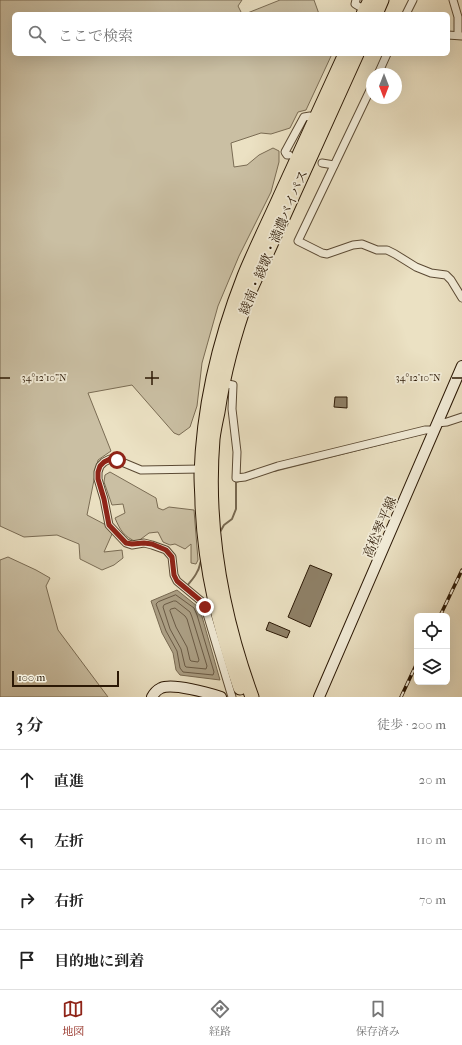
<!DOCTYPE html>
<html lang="ja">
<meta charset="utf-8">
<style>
:root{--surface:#fff;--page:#f2f2f2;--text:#222;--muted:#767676;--line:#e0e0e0;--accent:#8f2418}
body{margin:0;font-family:"IM FELL French Canon","Noto Serif JP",serif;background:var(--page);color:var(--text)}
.controls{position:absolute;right:12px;bottom:12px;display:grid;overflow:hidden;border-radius:6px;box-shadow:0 4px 16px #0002}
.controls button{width:36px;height:36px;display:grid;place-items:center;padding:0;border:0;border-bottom:1px solid var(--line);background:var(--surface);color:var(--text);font:20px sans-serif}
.compass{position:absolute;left:366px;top:68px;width:36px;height:36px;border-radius:50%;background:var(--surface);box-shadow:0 4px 16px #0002;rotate:180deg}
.scale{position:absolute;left:12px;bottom:10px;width:107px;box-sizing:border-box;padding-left:4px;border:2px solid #2b1805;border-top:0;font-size:11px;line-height:14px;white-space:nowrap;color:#2b1805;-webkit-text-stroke:3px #f2ecd8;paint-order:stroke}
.stop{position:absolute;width:12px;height:12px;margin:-9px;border:3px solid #8f2418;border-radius:50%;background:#fff}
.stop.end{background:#8f2418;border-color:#fff;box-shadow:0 1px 4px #0008}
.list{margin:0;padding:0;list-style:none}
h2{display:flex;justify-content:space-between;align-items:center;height:52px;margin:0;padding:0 16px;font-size:17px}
h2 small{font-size:13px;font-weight:400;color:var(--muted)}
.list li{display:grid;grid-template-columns:26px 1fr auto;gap:12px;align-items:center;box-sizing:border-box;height:60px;padding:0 16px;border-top:1px solid var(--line)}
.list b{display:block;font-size:15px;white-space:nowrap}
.list em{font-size:13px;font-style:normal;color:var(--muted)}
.icon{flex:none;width:22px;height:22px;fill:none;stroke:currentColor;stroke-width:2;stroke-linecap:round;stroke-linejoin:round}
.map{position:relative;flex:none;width:462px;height:697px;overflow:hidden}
.search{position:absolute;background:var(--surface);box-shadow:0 4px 16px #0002;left:12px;right:12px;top:12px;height:44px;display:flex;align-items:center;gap:10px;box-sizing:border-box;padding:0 14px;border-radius:6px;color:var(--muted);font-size:15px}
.sheet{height:292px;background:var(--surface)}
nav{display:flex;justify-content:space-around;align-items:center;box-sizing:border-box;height:56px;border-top:1px solid var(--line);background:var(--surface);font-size:11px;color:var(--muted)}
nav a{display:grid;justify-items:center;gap:2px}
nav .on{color:var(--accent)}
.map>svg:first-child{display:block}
.green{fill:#cabfa3;stroke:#7a6c54}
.water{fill:#aa9d82;stroke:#776850}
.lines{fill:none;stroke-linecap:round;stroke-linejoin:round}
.shore{stroke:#6a5a44;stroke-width:1}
.stream{stroke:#776850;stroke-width:2}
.building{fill:#8f8168;stroke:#2b1805}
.street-casing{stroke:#5b4a34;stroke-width:9}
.secondary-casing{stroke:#2b1805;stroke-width:12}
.highway-casing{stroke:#2b1805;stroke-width:15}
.street{stroke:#f2ecd8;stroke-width:7}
.secondary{stroke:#f2ecd8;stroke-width:10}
.highway{stroke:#ebe1c3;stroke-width:13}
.rail-casing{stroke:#2b1805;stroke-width:3.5}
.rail{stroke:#f2ecd8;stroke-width:2;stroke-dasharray:6;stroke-linecap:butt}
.route{stroke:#8f2418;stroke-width:5}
.ticks{fill:none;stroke:#2b1805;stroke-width:1.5}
.labels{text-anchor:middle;stroke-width:3.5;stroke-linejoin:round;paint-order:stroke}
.street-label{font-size:13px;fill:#2b1805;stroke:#f2ecd8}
.ticks-label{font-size:10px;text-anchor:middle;fill:#2b1805;stroke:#f2ecd8;stroke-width:3.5;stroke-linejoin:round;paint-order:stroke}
</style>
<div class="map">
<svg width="462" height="697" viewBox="0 0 462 697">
<rect width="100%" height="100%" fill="#ebe1c3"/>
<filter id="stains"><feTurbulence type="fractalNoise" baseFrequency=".005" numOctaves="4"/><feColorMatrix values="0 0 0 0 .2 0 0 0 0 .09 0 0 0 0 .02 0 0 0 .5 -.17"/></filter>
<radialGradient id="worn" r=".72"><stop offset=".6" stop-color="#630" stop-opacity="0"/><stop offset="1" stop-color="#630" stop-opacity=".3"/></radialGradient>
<g class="green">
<path d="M0,0H242L238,6L242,14H14V54H332L306,110L298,112L290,128L271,134L261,133L231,143L234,167L247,165L259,155L273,148L279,151V162L271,192L239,256L218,306L202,363L197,406L190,427L179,435L174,433L132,385L88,393L111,451L98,460L87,515L106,525L112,534L104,552L122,550L123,558L114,565L102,570L80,559L79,544L57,535L24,537L0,526Z"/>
<path d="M280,0H314L319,14H245Z"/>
<path d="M110,472L156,498L158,508L163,510L169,507L194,510L198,560L196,564L191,563V544L185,549L175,544L170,545L163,542L158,532L149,533L137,542C124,537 120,530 115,518L125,513L123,504L112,505L104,482L105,475Z"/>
<path d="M8,557L36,570L50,578L46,586L58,630L108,697H0V560Z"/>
</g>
<path class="water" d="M177,590L197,606L201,613L220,680L180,675L176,670L173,653L162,633L151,601Z"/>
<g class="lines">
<g class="shore">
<path d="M176,595L194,608L197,615L214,672L213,675L183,672L180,668L177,651L166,631L156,604L158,602Z"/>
<path d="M174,601H176L190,612L192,617L207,666L206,669L186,667L185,666L181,649L170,629L163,607L164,605Z"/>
<path d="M171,609L175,608L185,616L187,619L199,660L198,662L191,661L190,660L187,647L176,627L170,611Z"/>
</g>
<g class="stream">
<path d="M274,471L421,434"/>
<path d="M220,532L224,525L232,519L236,509V482L239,481"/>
<path d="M187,586C190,582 195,577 197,572C200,568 199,564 202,559"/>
</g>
</g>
<g class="building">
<path d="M335,397H347V408L334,407Z"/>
<path d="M310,565L332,574L310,627L288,617Z"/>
<path d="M269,622L290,631L287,638L266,630Z"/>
</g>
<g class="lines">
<g class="street-casing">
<g id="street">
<path d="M356,0L355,4L365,10"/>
<path d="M453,0L458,17V35"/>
<path d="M406,14L413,0"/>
<path d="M448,35L462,36"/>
<path d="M378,74L387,54"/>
<path d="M372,86L298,241L322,253L327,254L353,245L362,244L377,250H387L395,254L416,267L431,273L446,275L451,280L462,298"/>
<path d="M289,155H287L285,152L304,117L310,116L316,120"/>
<path d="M322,163L334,165"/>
<path d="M222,383L233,385L232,409L237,452L236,478L245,477L278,466L425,430H435"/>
<path d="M437,423L447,422L462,417"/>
<path d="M201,469L141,470L117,460L110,459L104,462L100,466L98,472V479L104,499L109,525L126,543L132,545L144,543L152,545L166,550L172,557L174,575L177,581L201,601L205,607L232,697"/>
</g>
</g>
<g class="secondary-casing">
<g id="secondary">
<path d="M152,697C154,693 157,690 161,688C173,683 208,693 221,697"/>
<path d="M319,697L462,366"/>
</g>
</g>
<g class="highway-casing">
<g id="highway">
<path d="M363,14L370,0"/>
<path d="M376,14L382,0"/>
<path d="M240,688C219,626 205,571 202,505C202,495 201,485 201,475C203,406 219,340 244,276C255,249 269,221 281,194C302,147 324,101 345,54"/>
<path d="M252,697C222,615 206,526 213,439C214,430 216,421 218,412C224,371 235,332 249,293L357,54"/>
</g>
</g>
<use href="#street" class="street"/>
<use href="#secondary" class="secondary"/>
<use href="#highway" class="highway"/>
<g class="rail-casing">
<g id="rail">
<path d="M440,616L462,570"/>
<path d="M401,697L417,663"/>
</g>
</g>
<use href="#rail" class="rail"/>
</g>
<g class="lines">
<path class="route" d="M117,460L110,459L104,462L100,466L98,472V479L104,499L109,525L126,543L132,544L144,543L152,544L166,550L172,557L174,575L177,581L201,601L205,607"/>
</g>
<path class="ticks" d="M152,371V385M0,378H10M145,378H159M452,378H462"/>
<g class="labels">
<g class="street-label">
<text transform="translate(273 242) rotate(-67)" y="5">綾南・綾歌・満濃バイパス</text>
<text transform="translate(379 527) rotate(-67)" y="5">高松琴平線</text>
</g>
</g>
<g class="ticks-label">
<text x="418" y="381">34°12'10"N</text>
<text x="44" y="381">34°12'10"N</text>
</g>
<rect width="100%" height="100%" filter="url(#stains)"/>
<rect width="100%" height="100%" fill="url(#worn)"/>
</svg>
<div class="controls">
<button><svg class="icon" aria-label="locate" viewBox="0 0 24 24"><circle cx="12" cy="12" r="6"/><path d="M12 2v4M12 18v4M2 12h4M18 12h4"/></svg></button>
<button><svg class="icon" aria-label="layers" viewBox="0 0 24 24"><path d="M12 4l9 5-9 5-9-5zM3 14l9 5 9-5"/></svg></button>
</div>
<svg class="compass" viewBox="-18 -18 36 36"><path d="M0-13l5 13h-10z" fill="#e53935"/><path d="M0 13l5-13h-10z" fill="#767676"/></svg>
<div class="scale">100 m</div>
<div class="stop" style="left:117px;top:460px"></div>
<div class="stop end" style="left:205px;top:607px"></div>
<div class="search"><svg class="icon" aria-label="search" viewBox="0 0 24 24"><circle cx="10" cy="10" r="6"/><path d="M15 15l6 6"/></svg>ここで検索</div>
</div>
<section class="sheet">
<h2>3 分<small>徒歩 · 200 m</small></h2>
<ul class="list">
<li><svg class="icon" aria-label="ahead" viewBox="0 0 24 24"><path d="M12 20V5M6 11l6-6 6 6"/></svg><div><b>直進</b></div><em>20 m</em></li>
<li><svg class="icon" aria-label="left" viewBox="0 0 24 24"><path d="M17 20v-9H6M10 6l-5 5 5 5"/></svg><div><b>左折</b></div><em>110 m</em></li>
<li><svg class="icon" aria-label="right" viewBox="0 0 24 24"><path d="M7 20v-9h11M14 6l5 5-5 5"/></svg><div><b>右折</b></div><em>70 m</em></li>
<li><svg class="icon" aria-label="arrive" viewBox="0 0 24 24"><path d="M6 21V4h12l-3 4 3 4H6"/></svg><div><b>目的地に到着</b></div></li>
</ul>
</section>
<nav>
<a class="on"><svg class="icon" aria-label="map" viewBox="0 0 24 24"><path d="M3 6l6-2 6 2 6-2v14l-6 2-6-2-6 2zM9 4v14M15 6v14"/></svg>地図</a>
<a><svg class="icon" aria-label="directions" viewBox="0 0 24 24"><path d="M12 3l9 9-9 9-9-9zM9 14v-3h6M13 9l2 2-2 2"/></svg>経路</a>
<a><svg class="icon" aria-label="saved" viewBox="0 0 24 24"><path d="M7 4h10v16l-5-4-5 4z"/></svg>保存済み</a>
</nav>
